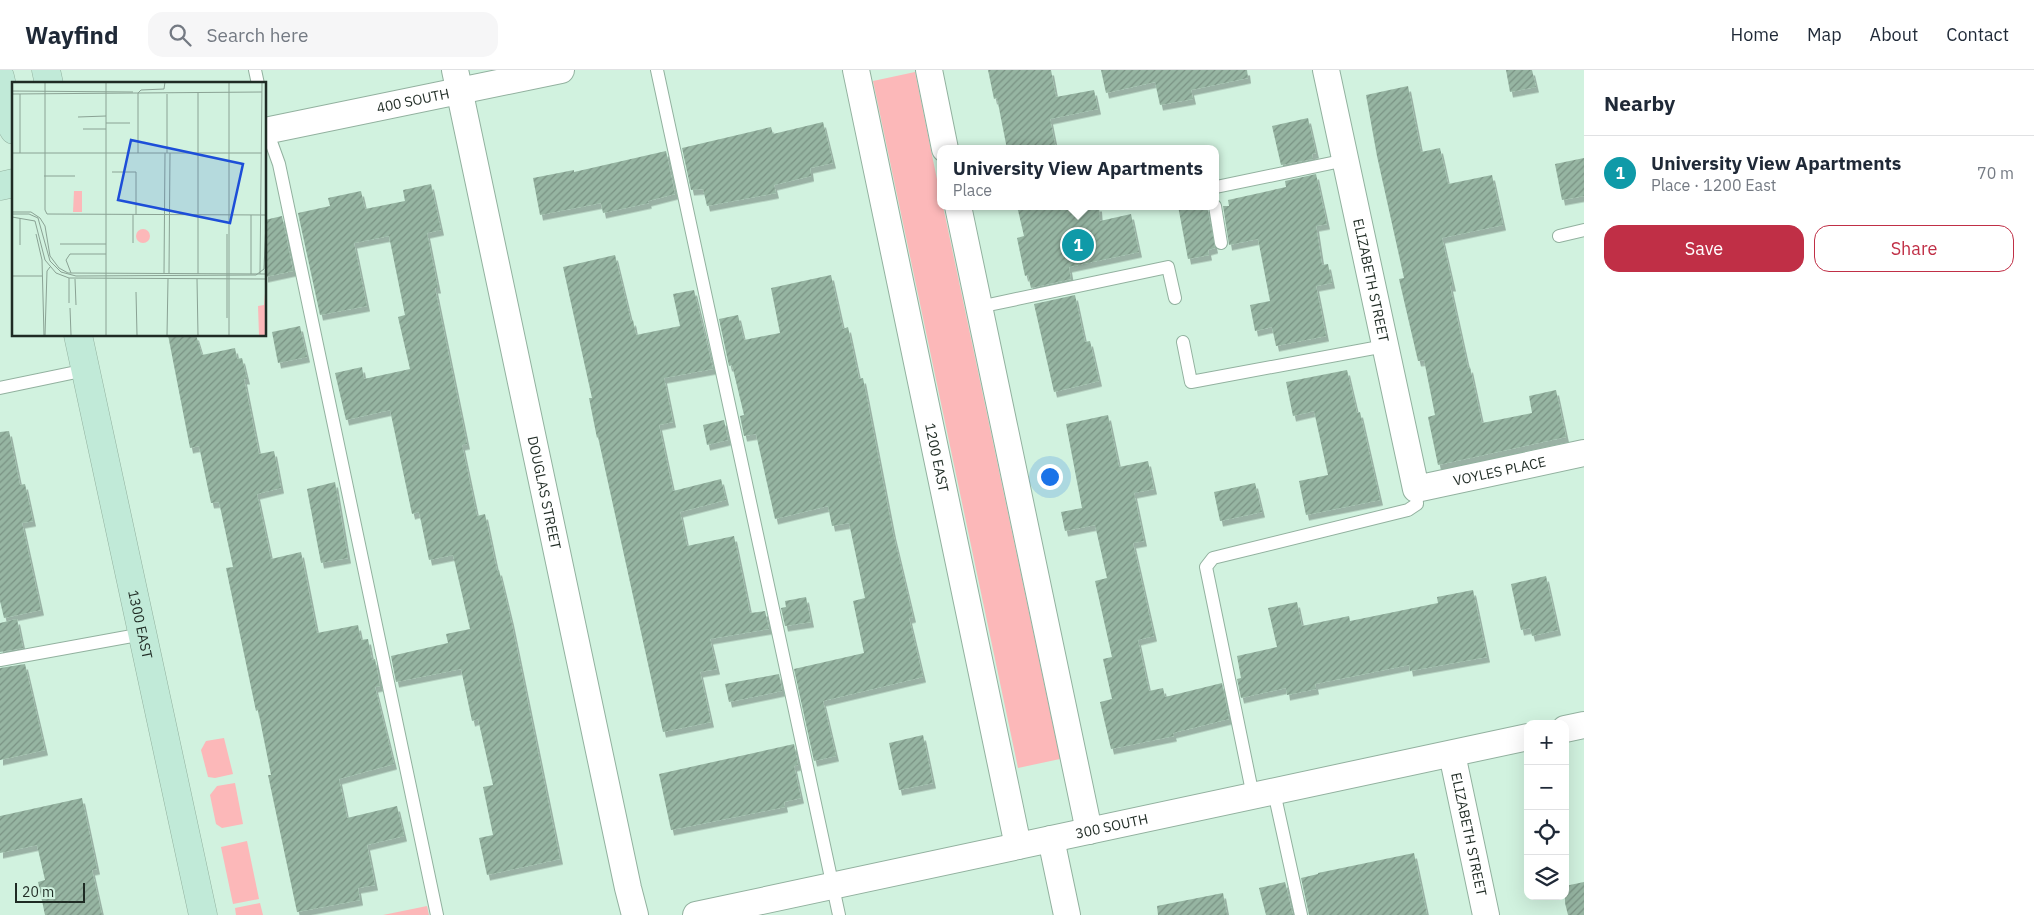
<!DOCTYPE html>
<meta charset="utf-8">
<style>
:root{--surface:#fff;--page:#f6f6f7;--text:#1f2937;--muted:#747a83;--line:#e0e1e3;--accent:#c02f46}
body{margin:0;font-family:"IBM Plex Sans",sans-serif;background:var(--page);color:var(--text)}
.controls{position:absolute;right:15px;bottom:15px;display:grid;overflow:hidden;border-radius:10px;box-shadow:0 5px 20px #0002}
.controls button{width:45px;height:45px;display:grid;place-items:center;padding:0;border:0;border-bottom:1px solid var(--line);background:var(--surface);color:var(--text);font:25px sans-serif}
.scale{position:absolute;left:15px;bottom:12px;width:70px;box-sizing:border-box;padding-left:5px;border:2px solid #1f2b24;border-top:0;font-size:14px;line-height:18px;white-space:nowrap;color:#1f2b24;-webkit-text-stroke:4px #d1f2df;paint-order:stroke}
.you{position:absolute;left:1049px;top:406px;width:18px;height:18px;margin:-12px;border:4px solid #fff;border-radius:50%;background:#1a73e8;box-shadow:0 0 0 8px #1a73e833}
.badge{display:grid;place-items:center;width:32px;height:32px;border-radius:50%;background:var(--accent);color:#fff;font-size:16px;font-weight:700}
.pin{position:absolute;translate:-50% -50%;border:2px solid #fff;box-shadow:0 1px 5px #0006}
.popup{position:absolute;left:937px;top:75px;width:282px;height:65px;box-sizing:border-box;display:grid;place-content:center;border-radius:10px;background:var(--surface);filter:drop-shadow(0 1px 4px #0005);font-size:16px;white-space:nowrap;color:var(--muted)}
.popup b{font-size:19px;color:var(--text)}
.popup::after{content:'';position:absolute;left:50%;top:100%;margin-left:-10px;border:10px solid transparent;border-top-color:var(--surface)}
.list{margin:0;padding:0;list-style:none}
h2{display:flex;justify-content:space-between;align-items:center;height:65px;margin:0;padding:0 20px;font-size:21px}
h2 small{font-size:16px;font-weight:400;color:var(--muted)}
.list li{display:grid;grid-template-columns:32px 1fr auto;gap:15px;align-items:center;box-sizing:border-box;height:75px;padding:0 20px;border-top:1px solid var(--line)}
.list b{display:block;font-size:19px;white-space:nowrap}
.list p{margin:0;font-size:16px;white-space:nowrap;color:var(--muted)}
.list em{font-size:16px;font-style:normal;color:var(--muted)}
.actions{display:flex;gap:10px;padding:15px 20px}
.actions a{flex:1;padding:11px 0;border:1px solid var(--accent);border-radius:15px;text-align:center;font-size:18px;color:var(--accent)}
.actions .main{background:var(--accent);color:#fff}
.icon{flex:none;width:28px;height:28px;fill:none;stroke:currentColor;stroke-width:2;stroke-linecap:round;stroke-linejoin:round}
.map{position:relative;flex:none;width:1584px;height:845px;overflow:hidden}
header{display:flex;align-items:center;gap:30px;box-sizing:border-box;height:70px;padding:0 25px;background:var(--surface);border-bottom:1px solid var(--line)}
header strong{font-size:24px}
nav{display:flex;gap:28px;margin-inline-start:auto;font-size:18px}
.search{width:350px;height:45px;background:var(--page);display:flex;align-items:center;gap:12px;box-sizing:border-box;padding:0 18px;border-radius:15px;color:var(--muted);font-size:19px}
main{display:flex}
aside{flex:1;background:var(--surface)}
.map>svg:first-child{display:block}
.green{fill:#fcb8b9}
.building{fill:url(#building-hatch);filter:url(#shadow)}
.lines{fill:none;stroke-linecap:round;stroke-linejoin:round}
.lane-casing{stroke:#92b19f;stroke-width:14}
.street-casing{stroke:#92b19f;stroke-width:28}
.secondary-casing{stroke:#92b19f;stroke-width:29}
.lane{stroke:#fff;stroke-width:12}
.street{stroke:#fff;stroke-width:26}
.secondary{stroke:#c1ead8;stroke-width:28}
.labels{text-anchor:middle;stroke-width:4;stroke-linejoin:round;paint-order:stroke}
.street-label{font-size:14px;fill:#1f2b24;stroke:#d1f2df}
.inset-road{fill:none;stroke:#8aa294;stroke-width:1}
.view{fill:#1d4ed8;fill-opacity:0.15;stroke:#1d4ed8;stroke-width:2.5}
.inset-edge{fill:none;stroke:#1f2b24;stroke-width:2.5}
</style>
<header>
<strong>Wayfind</strong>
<div class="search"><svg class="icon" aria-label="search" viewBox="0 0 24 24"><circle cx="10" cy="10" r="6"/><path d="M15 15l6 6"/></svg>Search here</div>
<nav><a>Home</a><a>Map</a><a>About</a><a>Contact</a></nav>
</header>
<main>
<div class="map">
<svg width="1584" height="845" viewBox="0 0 1584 845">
<defs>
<pattern id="building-hatch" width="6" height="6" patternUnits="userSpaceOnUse" patternTransform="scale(1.25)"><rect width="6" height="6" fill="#96b5a2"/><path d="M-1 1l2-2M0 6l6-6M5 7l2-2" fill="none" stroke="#7a9384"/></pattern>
<filter id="shadow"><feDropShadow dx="3" dy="5.5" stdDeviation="0" flood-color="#0004"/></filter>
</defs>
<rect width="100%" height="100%" fill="#d1f2df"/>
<g class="green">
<path d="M915,2L940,124V136H943L1060,689L1018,698L873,11Z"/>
<path d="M224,668L233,704L215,708L208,707L201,680L206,671Z"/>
<path d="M235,713L243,754L222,758L216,754L210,725L217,716Z"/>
<path d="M247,771L259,829L233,834L221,777Z"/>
<path d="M260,833L263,845H236L235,838Z"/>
<path d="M427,836L429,845H383Z"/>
</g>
<g class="building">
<path d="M988,0H1051L1056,27L1094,20L1098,39L1050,49L1056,79H1007L997,28L994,29Z"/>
<path d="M1101,0H1247L1248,8L1191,20L1193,29L1160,35L1155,12L1106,23Z"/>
<path d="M1506,0H1532L1536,17L1510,22Z"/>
<path d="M1408,16L1421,82L1440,78L1448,114L1492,105L1503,155L1442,168L1453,216H1450L1468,298L1470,297L1482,353L1532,343L1529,326L1556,320L1566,367L1438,395L1428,347L1435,345L1424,290L1418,291L1399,209L1404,208L1377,86L1366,25Z"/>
<path d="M1308,48L1316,83L1312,84L1313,89L1281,95L1272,56Z"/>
<path d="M823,52L833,93L810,98L811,106L774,115L776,123L707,136L703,119L691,120L682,78L771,57L773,64Z"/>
<path d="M666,81L675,124L648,131L649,133L603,143L601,133L540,145L533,108L574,100V102Z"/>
<path d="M1584,88V126L1562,130L1555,94Z"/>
<path d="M1316,104L1327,154L1316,156L1322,195L1328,194L1332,213L1316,216L1326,266L1276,276L1272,257L1255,261L1250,235L1270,231L1258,169L1229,175L1223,136H1229L1228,130L1286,117L1285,111Z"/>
<path d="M431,114L441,160L427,163L438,218H435L467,374L462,375L477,446L485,444L497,501L499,500L511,550L560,789L487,805L479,768L493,765L483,717L493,715L478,649L472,651L461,599L396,612L391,586L448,573L446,564L470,559L453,485L429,490L419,442L412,444L390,340L346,350L335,303L362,297L364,309L410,299L398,247L405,245L389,166L354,173L367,236L320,245L298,143L330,136L328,128L361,121L365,139L405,131L403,120Z"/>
<path d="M1017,136H1099L1100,151L1131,144L1139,182L1069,197L1071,209L1031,218L1028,205L1025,206L1017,168L1024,166Z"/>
<path d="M1178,136H1207L1215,178L1208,180L1209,185L1188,189Z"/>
<path d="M282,146L293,201L265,207V150Z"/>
<path d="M615,185L631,251L633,250L636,265L680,256L673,224L694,220L713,299L664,308L673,352L659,355L673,421L721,409L726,430L680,442L687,476L734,466L750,543L765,541L769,559L710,569L717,599L700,602L711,652L663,662L598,367L597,368L589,328H592L563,197Z"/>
<path d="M831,205L843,259L848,257L859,309L863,308L893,463L913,547L909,548L923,607L823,631L836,686L814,691L794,599L864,583L853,531L865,528L849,453L832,456L828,436L775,449L756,364L744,366L740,346L744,345L732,295L729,296L719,249L738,245L744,270L780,263L771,218Z"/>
<path d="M1075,225L1085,272L1090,271L1099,311L1054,322L1034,234Z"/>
<path d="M300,256L307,287L278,293L272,262Z"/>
<path d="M168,265H196L202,285L235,278L237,289L242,288L247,309H244L259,384L274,381L281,418L257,424L271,489L301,482L317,563L358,555L361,570L368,569L372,590L375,589L380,616L375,617L394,694L339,709L347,748L397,736L404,766L367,775L375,815L358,818L360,830L297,842L268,705H271L258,640L256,641L226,498L233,497L219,432L211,433L199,376L190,378Z"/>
<path d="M1347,300L1357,343L1360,342L1380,430L1306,445L1299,411L1328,405L1314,341L1293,346L1286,312Z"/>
<path d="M1108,345L1119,397L1148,391L1154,419L1134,423L1144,471L1133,473L1154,566L1138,570L1149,621L1163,618L1165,627L1222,613L1229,649L1173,663L1174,666L1111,679L1100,632L1112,629L1103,589L1112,587L1095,511L1107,508L1095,455L1065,461L1061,442L1082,438L1066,354Z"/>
<path d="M724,350L728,370L707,375L703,355Z"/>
<path d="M9,361L20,415L25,414L33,451L22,453L41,540L4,548L0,531V362Z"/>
<path d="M335,412L348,488L321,493L307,419Z"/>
<path d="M1255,413L1262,442L1220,451L1214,422Z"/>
<path d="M1546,506L1558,560L1532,566L1530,558L1521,560L1511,514Z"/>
<path d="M1473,520L1487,587L1410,601L1409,595L1315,614L1316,619L1287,625L1286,618L1241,628L1237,609L1241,608L1237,586L1277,577L1268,538L1297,532L1302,556L1349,546L1350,551L1438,533L1437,527Z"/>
<path d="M806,527L811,552L785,556L781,538L786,537L785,531Z"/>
<path d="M17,549L23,578L0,582V553Z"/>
<path d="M25,594L45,680L0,690V598Z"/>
<path d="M779,604L782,621L729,632L725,614Z"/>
<path d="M923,665L933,713L899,720L889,673Z"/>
<path d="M794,674L798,695L794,696L801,728L784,732L785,737L671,760L659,704Z"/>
<path d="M82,728L97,799L92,800L102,845H45L38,812L45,810L37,775L0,783V746Z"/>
<path d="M1414,783L1427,845H1309L1301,808L1318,804V803Z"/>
<path d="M1285,812L1293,845H1266L1259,818Z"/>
<path d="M1584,812V845H1568L1565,833V816Z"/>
<path d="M1223,823L1227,845H1158L1157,836Z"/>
</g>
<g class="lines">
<g class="lane-casing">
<g id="lane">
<path d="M255,0L258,14"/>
<path d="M657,0L839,845"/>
<path d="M266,58L279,94L437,845"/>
<path d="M1216,117L1346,90"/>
<path d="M1215,136L1221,173"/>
<path d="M1559,166L1584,160"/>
<path d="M979,237L1168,197L1175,228"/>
<path d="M1183,272L1191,312L1385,276"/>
<path d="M0,318L86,300"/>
<path d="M0,590L143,564"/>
<path d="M1274,722L1301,845"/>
<path d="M1253,726L1206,497L1213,488L1408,440L1417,434L1416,419"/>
</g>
</g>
<g class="street-casing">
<g id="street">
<path id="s1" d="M455,0L628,818L635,845"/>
<path id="s2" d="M856,0L1018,776"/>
<path d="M929,0L945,79"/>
<path id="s3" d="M1326,0L1416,419L1584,383"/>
<path id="s4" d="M265,61L561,0"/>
<path d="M958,136L1089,761"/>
<path d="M1565,659L1584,655"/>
<path id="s5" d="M1452,684L1486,845"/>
<path d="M1051,769L1067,845"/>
<path id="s6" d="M696,845L1528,667"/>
</g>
</g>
<g class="secondary-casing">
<g id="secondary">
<path d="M46,0L49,14"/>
<path d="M0,7L11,55L14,60"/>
<path d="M0,116L14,113"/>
<path id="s7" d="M78,265L203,845"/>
</g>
</g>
<use href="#lane" class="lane"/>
<use href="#street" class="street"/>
<use href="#secondary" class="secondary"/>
</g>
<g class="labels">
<g class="street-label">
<text dy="5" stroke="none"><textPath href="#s4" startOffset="151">400 SOUTH</textPath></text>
<text dy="5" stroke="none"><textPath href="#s3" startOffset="215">ELIZABETH STREET</textPath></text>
<text dy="5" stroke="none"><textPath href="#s2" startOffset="396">1200 EAST</textPath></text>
<text dy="5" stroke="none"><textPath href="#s3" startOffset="514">VOYLES PLACE</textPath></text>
<text dy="5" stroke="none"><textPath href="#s1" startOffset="432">DOUGLAS STREET</textPath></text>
<text dy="5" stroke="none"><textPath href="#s7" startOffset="296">1300 EAST</textPath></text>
<text dy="5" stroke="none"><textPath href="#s6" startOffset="425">300 SOUTH</textPath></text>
<text dy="5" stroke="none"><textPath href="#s5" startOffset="82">ELIZABETH STREET</textPath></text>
</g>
</g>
<g transform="translate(12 12)">
<rect width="254" height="254" fill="#d1f2df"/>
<path d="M62,109H70V130H61Z" fill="#fcb8b9"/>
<path d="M254,199V253H247L246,224L252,223Z" fill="#fcb8b9"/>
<path d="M124 154a7 7 0 1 1 14 0a7 7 0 1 1-14 0Z" fill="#fcb8b9"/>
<path class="inset-road" d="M33,0V128L35,132L254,133M217,0V253M0,9L121,10M186,10V192M126,11V71M126,11L129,8L152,7L153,0M0,12L250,10M155,12V71M66,35L94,34M94,41H118M71,47H94M0,71H250M8,71V12M100,90H124V133M32,94H63M0,130H19L28,136L33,144L38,174L47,186L56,191L254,192M0,132H17L26,136L38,179L49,190L64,194L244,193L252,187L254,140M121,133V161M0,135L23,139L33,178L44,191L57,196L254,197M8,136V163M24,152L30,178L32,253M48,162H94M59,191L54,178L58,172H94M157,191L158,71M152,192L153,71M239,192V133M248,192L250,0M0,194H30M63,197L64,223M185,197L186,253M124,210L125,253M57,221V196M58,226L59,253M215,236V152M33,253L35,189L38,185M94,253V0M155,253L156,197"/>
<path class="view" d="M119,58L231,82L218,141L106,118Z"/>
<rect width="254" height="254" class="inset-edge"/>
</g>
</svg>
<div class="controls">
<button>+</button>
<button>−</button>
<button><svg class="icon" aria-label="locate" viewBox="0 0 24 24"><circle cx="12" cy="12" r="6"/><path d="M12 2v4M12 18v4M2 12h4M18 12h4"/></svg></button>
<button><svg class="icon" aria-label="layers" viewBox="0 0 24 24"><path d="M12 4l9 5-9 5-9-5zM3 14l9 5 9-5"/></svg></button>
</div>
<div class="scale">20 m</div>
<div class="you"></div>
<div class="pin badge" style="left:1078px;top:175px;background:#0f9aa8">1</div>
<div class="popup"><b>University View Apartments</b>Place</div>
</div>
<aside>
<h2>Nearby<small></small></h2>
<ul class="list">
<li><span class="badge" style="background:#0f9aa8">1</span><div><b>University View Apartments</b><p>Place · 1200 East</p></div><em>70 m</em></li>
</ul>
<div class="actions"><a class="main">Save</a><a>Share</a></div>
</aside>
</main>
